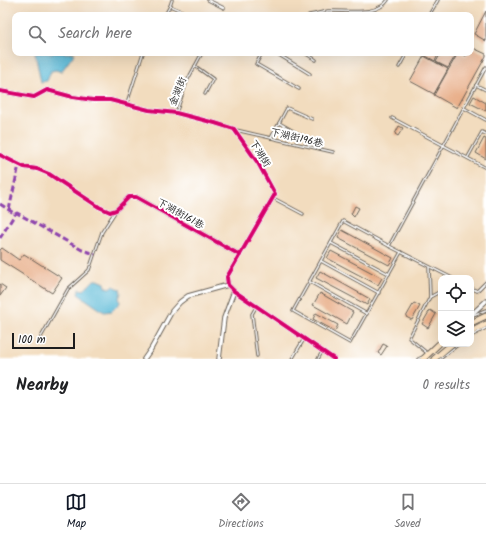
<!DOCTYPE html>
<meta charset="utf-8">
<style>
:root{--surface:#fff;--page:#f6f6f6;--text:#202124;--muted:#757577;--line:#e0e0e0;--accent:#111827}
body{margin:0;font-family:Kalam,"LXGW WenKai TC",sans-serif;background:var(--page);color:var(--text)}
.controls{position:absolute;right:12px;bottom:12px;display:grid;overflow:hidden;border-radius:8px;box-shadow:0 4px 16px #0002}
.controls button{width:36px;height:36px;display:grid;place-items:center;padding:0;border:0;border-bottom:1px solid var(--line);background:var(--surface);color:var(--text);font:20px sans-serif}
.scale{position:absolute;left:12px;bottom:10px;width:63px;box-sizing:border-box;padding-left:4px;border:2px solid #1c1c1c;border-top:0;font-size:11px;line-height:14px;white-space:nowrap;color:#1c1c1c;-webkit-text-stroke:3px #fff;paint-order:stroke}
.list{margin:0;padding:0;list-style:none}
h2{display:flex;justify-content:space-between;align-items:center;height:52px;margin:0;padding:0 16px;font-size:17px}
h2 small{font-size:13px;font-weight:400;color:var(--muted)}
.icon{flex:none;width:22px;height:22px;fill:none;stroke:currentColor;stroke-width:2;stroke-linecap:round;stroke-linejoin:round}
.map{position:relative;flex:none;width:486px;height:359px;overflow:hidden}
.search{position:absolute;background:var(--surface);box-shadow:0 4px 16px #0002;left:12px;right:12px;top:12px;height:44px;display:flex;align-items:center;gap:10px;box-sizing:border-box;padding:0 14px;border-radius:8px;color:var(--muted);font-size:15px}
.sheet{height:124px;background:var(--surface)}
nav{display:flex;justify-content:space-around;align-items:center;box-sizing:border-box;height:56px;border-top:1px solid var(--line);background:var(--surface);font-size:11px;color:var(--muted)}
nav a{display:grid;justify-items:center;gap:2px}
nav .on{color:var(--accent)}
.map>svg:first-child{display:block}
.water{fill:#57b8d6;stroke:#3a6a79}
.building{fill:#e8ae88}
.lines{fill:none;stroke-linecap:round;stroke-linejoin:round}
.lane-casing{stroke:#675f55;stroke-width:3.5}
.street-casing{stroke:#675f55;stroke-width:5.5}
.secondary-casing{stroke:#675f55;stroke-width:7}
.lane{stroke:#fff;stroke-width:1.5}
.street{stroke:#fff;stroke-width:3.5}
.secondary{stroke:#fde5c5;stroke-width:5}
.quiet{stroke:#8e44ad;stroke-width:3;stroke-dasharray:6 3;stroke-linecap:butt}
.cycleway-casing{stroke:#fff;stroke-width:6}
.cycleway{stroke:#d6006c;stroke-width:4}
.labels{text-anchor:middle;stroke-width:4;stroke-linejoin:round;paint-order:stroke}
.street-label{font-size:10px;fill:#1c1c1c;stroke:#fff}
</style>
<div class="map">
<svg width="486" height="359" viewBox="0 0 486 359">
<rect width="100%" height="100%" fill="#fff"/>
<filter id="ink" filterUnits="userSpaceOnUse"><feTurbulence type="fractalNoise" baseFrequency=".025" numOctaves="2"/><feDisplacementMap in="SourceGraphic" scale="8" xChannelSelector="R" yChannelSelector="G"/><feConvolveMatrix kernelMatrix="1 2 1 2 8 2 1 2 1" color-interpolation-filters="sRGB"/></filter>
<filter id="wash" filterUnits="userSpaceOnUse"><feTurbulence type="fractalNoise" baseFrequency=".012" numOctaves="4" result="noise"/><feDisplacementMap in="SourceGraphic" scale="16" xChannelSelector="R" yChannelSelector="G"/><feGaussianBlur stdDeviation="0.9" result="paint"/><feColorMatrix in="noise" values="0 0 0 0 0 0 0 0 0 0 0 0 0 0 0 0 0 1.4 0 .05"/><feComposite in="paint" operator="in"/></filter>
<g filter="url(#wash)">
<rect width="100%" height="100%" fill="#f2dcbe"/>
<g class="water">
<path d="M35,53H75L61,72L56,70L51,71L47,81L41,82Z"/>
<path d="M94,280H98L105,283L106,287L109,288L113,286L120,289L121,293L119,298L120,303L112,311L104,312L78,294L79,289L84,290Z"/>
</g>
<g id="blocks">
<g class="building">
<path d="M486,11V41L474,34Z"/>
<path d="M471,47L486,54V56L457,108L434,95L458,53H461L466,56L468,53H471Z"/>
<path d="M425,53H439L435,61L424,55Z"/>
<path d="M441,53H457L448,68L436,62Z"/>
<path d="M424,56L448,69L434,94L410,81Z"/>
<path d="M474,96L486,103V111L470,103Z"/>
<path d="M399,126L403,128L398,136L395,134Z"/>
<path d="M484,138L486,139V159L476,153Z"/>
<path d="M355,206L359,208L354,217L351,214Z"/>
<path d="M342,230L393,258L389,265L338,238Z"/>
<path d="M2,248L19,260L24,254L62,278L52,293L0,260V250Z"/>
<path d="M331,251L382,278L378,285L327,258Z"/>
<path d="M320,271L370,299L367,305L316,278Z"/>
<path d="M0,284L6,288L0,296Z"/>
<path d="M320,293L353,312L347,324L313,305Z"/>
<path d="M414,303L420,306L412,320L406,317Z"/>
<path d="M430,310L436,314L428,328L422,324Z"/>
<path d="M316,313L338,325L335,331L313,319Z"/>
<path d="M383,344L387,346L381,355L378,353Z"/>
</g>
</g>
</g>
<g filter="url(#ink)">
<use href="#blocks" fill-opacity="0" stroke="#675f55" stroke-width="1"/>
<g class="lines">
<g class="lane-casing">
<g id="lane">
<path d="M208,0L224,8"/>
<path d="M170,6L191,15"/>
<path d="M165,15L170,6L172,0"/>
<path d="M309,15C316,14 322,12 328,11C346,10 377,17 388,0"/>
<path d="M429,15L438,0"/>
<path d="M262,53L256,64L299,89"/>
<path d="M276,53L310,74"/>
<path d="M305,53L316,60"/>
<path d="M195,66L213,79L205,94"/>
<path d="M399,67L407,53"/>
<path d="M476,85L486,90"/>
<path d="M127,103L143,53"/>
<path d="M464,108L486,120"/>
<path d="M176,113L187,81L202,53"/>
<path d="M392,118L486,168"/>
<path d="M279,123L304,137"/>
<path d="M236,130L333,152"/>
<path d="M271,138L287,108L312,119"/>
<path d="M468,157L482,132L486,134"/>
<path d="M273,198L303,214"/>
<path d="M331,243L389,274"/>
<path d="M389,246L343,221L293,311L350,343L401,252"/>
<path d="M321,261L379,293"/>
<path d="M452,278L389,246L486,67"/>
<path d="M310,282L367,314"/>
<path d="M471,288L477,291L486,282"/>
<path d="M430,297L441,291"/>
<path d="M256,307L252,314L257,356"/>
<path d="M473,315L486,310"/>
<path d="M471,336L486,328"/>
<path d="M41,337L68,289L89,270L102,232L115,212"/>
<path d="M427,353L409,338L430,297L429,267"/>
<path d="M292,359L304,339"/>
<path d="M318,359L322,352"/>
<path d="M418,359L423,357"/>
<path d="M440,359L459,344"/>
</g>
</g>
<g class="street-casing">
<g id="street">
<path d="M0,91L34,97L47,90L73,97L93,100H110L149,110L176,113L215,123L234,129L258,163L275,194L227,277L228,285L234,291L334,359"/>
<path d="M0,155L24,167L37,169L49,174L99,207L110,212L116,210L129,197H136L240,255"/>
<path d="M471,315L486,301"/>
<path d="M144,359L151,349L172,311L180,302L188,296L228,285"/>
<path d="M219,359L224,318L234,291"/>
</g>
</g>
<g class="secondary-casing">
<g id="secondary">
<path d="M471,323L486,316"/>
<path d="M471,332L486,324"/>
<path d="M423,359L441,342"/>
<path d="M434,359L452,344"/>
</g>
</g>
<use href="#lane" class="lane"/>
<use href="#street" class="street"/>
<use href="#secondary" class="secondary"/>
<g class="quiet">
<path d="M0,204L15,214L17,213L82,250L95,254"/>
<path d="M9,210L19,165"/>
<path d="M0,238L15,214"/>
</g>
<g class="cycleway-casing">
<g id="cycleway">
<path d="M0,91L34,97L47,90L73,97L93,100H110L149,110L176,113L215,123L234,129L258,163L275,194L227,277L228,285L234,291L334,359"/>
<path d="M0,155L24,167L37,169L49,174L99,207L110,212L116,210L129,197H136L240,255"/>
</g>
</g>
<use href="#cycleway" class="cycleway"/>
</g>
</g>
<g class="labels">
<g class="street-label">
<text transform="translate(177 91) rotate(-68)" y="4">金湖街</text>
<text transform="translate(297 137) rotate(13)" y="4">下湖街196巷</text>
<text transform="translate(261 153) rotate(58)" y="4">下湖街</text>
<text transform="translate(181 213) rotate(29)" y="4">下湖街161巷</text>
</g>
</g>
</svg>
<div class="controls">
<button><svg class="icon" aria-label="locate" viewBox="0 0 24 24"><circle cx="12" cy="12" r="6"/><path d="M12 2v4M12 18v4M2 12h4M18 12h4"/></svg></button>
<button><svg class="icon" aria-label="layers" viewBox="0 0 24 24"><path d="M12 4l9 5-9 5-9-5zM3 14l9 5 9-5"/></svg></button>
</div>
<div class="scale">100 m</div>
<div class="search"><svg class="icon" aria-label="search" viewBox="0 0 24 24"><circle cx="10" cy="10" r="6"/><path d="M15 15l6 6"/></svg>Search here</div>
</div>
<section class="sheet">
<h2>Nearby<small>0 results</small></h2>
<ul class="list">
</ul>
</section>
<nav>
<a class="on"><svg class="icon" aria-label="map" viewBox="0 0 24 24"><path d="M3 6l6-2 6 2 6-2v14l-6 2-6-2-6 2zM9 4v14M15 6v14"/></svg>Map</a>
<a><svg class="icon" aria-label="directions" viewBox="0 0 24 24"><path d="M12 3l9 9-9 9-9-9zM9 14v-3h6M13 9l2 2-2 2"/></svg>Directions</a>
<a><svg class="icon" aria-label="saved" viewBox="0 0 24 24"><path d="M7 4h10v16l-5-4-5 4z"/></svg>Saved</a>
</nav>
